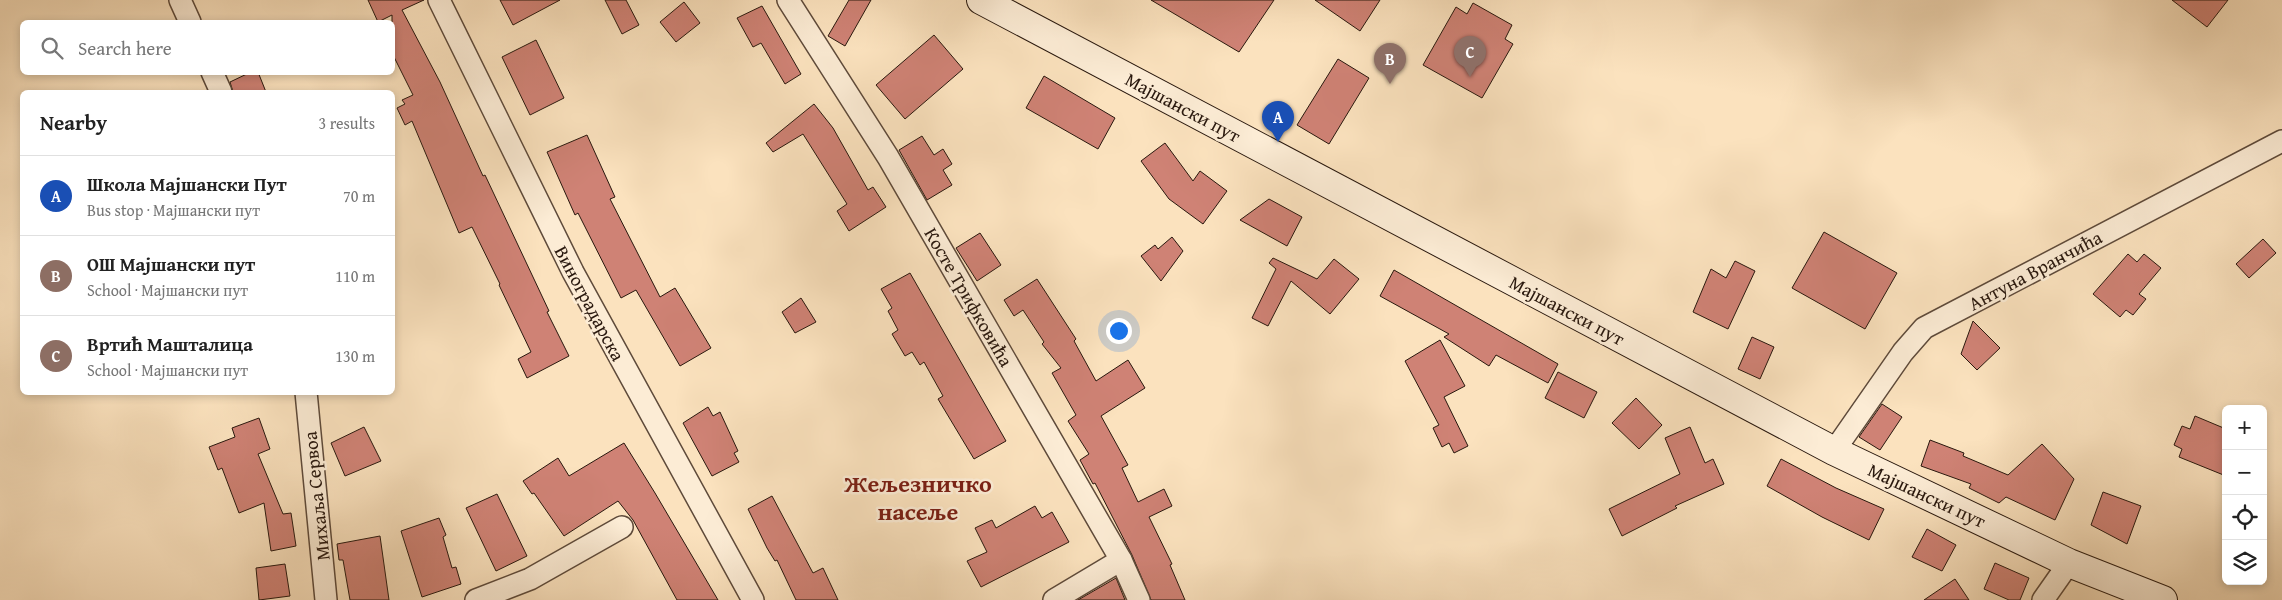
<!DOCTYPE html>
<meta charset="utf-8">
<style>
:root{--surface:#fff;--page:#f2f2f2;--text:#222;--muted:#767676;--line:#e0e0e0;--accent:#8f2418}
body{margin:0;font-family:"Gentium Book Plus",serif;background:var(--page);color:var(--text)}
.controls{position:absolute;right:15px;bottom:15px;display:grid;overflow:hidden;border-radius:8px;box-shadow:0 2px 8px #0003}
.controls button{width:45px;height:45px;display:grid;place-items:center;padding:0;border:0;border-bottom:1px solid var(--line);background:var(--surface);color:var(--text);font:25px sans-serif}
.you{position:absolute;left:1118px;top:330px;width:18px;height:18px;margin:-12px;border:4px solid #fff;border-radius:50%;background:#1a73e8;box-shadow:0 0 0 8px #1a73e833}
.badge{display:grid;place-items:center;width:32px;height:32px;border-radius:50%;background:var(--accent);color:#fff;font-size:16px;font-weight:700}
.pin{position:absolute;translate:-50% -41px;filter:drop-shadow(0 1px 2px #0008)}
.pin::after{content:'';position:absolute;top:26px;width:18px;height:15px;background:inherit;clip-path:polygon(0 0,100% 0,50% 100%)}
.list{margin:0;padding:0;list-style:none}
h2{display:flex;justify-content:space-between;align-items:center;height:65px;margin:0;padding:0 20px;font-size:21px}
h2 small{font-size:16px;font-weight:400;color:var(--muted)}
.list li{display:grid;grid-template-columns:32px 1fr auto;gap:15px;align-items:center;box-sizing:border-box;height:80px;padding:0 20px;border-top:1px solid var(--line)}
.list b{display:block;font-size:19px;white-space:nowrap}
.list p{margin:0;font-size:16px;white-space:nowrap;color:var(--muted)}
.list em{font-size:16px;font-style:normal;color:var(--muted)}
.icon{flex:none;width:28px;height:28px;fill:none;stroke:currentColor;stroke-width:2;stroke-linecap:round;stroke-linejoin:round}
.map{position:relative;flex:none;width:2282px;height:600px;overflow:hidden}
.search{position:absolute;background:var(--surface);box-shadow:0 2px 8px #0003;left:20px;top:20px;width:375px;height:55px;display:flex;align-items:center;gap:12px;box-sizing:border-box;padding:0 18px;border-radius:8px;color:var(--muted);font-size:19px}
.panel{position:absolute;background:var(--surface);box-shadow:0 2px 8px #0003;left:20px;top:90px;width:375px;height:305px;border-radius:8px}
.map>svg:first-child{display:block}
.building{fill:#cf8275;stroke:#29180e}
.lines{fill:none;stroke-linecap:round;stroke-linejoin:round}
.street-casing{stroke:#5e4a3a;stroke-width:24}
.secondary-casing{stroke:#29180e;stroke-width:30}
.street{stroke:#fcecd5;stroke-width:21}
.secondary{stroke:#fcecd5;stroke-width:28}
.labels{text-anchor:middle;stroke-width:5;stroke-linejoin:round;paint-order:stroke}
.street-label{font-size:19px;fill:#29180e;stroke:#fcecd5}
.district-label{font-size:24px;font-weight:bold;fill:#7a1f14;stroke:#fcecd5}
</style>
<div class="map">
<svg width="2282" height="600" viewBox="0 0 2282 600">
<rect width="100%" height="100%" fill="#fbe2be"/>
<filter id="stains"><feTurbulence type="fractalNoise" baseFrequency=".004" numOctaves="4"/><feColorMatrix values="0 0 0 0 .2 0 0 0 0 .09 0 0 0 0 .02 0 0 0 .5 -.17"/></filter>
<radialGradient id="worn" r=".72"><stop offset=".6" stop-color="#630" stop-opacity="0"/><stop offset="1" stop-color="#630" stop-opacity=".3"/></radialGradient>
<g class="building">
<path d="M368,0H424L402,10L440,82L483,176L485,175L549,311L547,312L569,356L527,378L518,359L531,352L499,285L500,284L472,227L459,233L412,121L405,125L397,108L405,104L402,100L413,95L392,53V15L378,22Z"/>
<path d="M500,0H560L513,25Z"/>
<path d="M605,0H626L639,25L622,34Z"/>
<path d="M849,0H871L845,46L828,36Z"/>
<path d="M1151,0H1274L1239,52Z"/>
<path d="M1315,0H1380L1360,31Z"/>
<path d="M2172,0H2228L2207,27Z"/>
<path d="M684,2L700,23L676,42L660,22Z"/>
<path d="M1473,3L1512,25L1505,39L1513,44L1482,98L1423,65L1456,7L1467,14Z"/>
<path d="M762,6L801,74L785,84L761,43L753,47L737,18Z"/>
<path d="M934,35L963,69L905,119L876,85Z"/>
<path d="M536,40L564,98L530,115L502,57Z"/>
<path d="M1338,59L1369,78L1329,144L1297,125Z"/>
<path d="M251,72H258L266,92H233L230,82Z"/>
<path d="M1044,76L1115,118L1098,149L1026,108Z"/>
<path d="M814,104L833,128L868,190L873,187L886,207L849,231L837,211L847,204L803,134L773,152L766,143Z"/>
<path d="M587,135L615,197L610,199L660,297L675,288L711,348L680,366L636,290L621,298L578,213L575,215L547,152Z"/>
<path d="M922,136L934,155L943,149L952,164L943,170L952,185L927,200L899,150Z"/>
<path d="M1165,143L1193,181L1200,171L1227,191L1203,224L1169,199L1141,161Z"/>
<path d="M1269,199L1302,217L1287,246L1240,220Z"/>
<path d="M1824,232L1897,273L1865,329L1792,288Z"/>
<path d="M980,233L1001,265L977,281L956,248Z"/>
<path d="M1172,237L1183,251L1161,281L1141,256L1155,245L1158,249Z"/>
<path d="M2263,239L2276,253L2249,278L2236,264Z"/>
<path d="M2128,254L2137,262L2144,254L2161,268L2139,294L2146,299L2133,315L2126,310L2120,317L2093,294Z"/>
<path d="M1273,258L1317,279L1334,259L1359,279L1330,314L1291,281L1268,326L1252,318L1276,269L1269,263Z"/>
<path d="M1735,261L1755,271L1728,329L1693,312L1711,269L1726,278Z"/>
<path d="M1394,270L1558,364L1548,383L1496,355L1489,366L1444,337L1449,334L1380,296Z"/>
<path d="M910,273L1006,441L974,459L938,399L943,396L924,362L920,365L912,352L905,356L892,334L898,330L888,311L892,308L881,289Z"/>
<path d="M1037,279L1076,339L1074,341L1096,381L1128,360L1145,388L1101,416L1128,465L1122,468L1138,502L1164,489L1172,506L1149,517L1172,564L1170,565L1185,600H1151L1132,555L1095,483L1093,484L1080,460L1089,454L1068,421L1076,415L1052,373L1061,368L1042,344L1044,342L1023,310L1014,316L1004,300Z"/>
<path d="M801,298L816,322L795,333L782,312Z"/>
<path d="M1973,321L2000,348L1977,370L1961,354Z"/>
<path d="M1752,337L1774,347L1760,379L1738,369Z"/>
<path d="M1440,340L1465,386L1444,397L1468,446L1454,453L1449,443L1442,447L1433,428L1439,425L1405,361Z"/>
<path d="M1558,372L1597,392L1584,418L1545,398Z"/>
<path d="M1636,398L1662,425L1639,449L1612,423Z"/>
<path d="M1882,404L1902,417L1880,450L1859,437Z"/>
<path d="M708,407L713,416L720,412L738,451L734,453L739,462L712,476L683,423Z"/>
<path d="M2195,416L2226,429V476L2179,457L2182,449L2174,445L2182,426L2190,429Z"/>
<path d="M259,418L270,449L258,454L283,514L291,513L296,546L271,551L264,503L239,513L222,468L218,470L209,447L235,437L232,428Z"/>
<path d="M364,427L381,461L345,476L331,443Z"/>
<path d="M1690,427L1705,463L1713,459L1724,484L1675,506L1677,508L1622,536L1609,509L1680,474L1665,438Z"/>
<path d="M1930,440L1964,453L1963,456L2008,475L2042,444L2074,479L2055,520L2006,497L1999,503L1969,488L1971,484L1921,466Z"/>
<path d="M624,443L655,493L718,600H677L633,520L618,501L564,536L534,493L532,494L523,481L558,458L569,476Z"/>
<path d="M1781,459L1836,488L1884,509L1869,540L1822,517L1767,486Z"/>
<path d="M2103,492L2141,506L2127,544L2091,525Z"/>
<path d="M497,494L527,556L496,571L466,508Z"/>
<path d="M772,496L813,573L823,568L838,600H796L777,560L775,561L767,548L748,509Z"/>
<path d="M1035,506L1042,518L1052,512L1069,542L981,587L967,561L987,552L975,528L992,520L996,528Z"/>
<path d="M439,518L446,535L443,537L452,568L456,567L461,584L422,597L401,531Z"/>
<path d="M1927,529L1956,545L1942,571L1912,557Z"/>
<path d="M380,536L389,600H350L343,560H339L337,544Z"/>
<path d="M1995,563L2029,578L2020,600H2009L1984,589Z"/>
<path d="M285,564L290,596L259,600L256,568Z"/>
<path d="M1116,578L1125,600H1078L1104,585Z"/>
<path d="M1955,579L1969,600H1924Z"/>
</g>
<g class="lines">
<g class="street-casing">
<g id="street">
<path d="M180,0L190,22"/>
<path d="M439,0L573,272L753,600"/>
<path d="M788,0L888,157L1121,560L1139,600"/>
<path d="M212,72L221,92"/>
<path d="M306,392L326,600"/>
<path d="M1834,451L1903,352L1924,328L2282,141"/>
<path d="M476,600L530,579L622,527"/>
<path d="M1054,600L1121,560"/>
<path d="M2043,600L2069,563"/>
</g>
</g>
<g class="secondary-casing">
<path id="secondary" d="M981,0L1834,451L2069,563L2163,600"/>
</g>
<use href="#street" class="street"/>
<use href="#secondary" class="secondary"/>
</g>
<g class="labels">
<g class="street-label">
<text transform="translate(1183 107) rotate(28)" y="7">Мајшански пут</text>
<text transform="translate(2035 270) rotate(-28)" y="7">Антуна Вранчића</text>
<text transform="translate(969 297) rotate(60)" y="7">Косте Трифковића</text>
<text transform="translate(590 303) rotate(62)" y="7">Виноградарска</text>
<text transform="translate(1567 310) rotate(28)" y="7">Мајшански пут</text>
<text transform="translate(1927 495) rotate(25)" y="7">Мајшански пут</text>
<text transform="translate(316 496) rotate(-96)" y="7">Михаља Сервоа</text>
</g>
<g class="district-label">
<text x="918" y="492">Жељезничко<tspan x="918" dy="28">насеље</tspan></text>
</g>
</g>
<rect width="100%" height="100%" filter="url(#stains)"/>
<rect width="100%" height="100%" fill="url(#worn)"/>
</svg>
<div class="controls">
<button>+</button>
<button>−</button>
<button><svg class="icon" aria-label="locate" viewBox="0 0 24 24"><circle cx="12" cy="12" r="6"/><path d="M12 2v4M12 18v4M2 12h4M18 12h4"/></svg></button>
<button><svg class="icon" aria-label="layers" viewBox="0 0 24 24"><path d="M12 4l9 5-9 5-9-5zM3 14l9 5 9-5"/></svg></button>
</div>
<div class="you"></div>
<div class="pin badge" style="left:1278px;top:142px;background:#1a4fb4">A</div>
<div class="pin badge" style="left:1390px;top:84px;background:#8d6e63">B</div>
<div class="pin badge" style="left:1470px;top:77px;background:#8d6e63">C</div>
<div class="search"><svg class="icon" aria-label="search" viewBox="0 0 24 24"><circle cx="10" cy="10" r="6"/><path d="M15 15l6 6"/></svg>Search here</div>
<section class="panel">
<h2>Nearby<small>3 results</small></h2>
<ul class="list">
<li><span class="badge" style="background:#1a4fb4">A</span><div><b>Школа Мајшански Пут</b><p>Bus stop · Мајшански пут</p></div><em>70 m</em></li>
<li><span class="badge" style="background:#8d6e63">B</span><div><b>ОШ Мајшански пут</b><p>School · Мајшански пут</p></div><em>110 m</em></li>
<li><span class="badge" style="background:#8d6e63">C</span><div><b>Вртић Машталица</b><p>School · Мајшански пут</p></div><em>130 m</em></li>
</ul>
</section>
</div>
